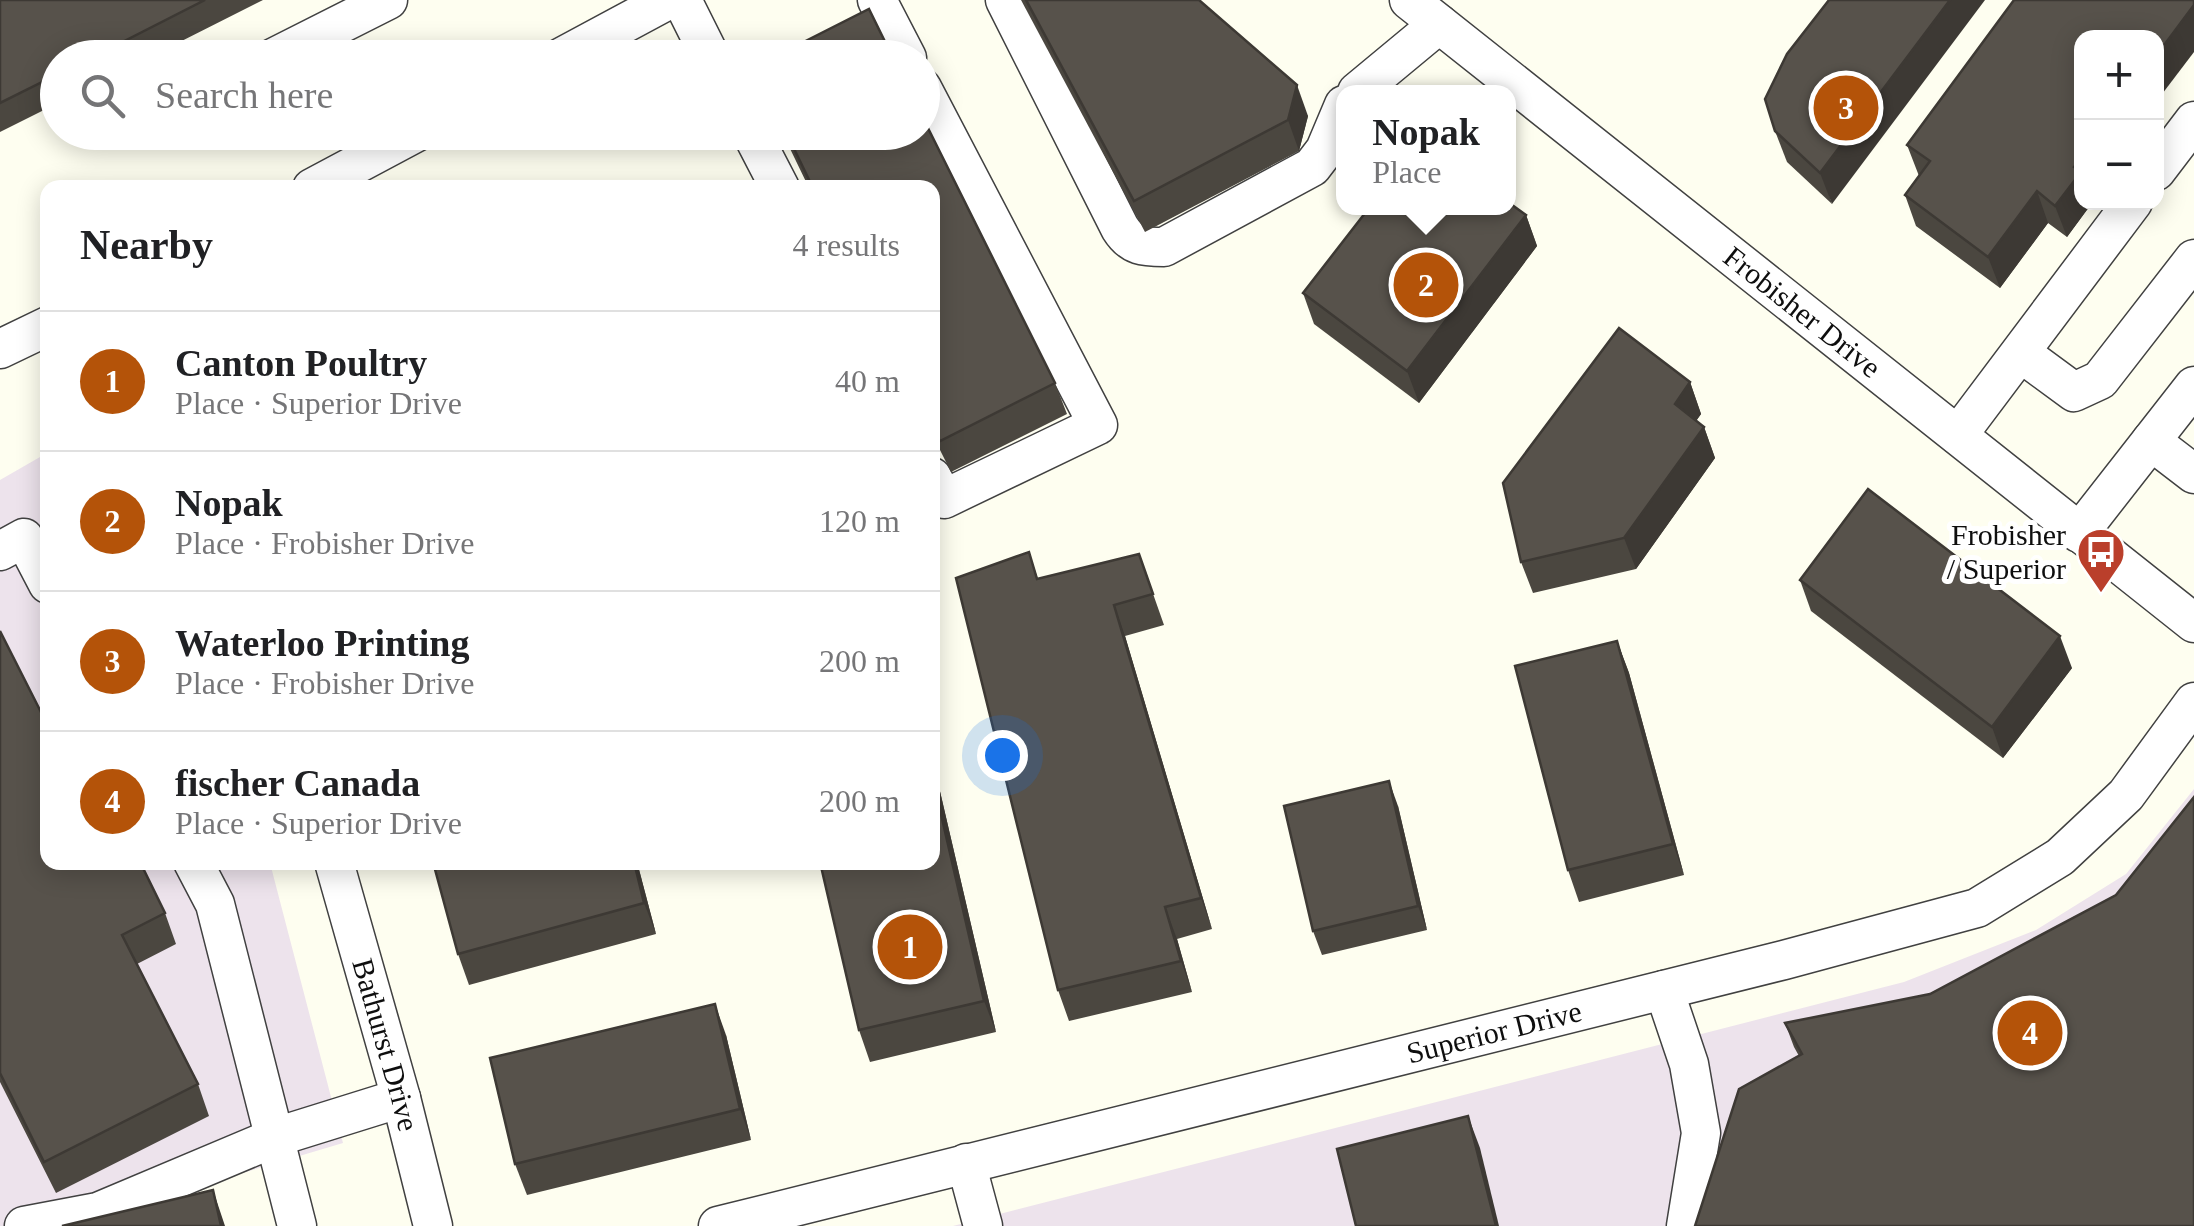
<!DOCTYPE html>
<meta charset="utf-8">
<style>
:root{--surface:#fff;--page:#f2f2f2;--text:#202124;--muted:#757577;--line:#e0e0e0;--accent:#b45309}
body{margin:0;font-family:Georgia,serif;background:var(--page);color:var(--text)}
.controls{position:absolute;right:30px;top:30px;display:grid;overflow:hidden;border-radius:20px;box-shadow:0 5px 25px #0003}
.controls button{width:90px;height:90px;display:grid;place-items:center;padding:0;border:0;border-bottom:2px solid var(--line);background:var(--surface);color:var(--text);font:50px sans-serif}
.you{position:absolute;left:1002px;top:755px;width:35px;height:35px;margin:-25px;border:8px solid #fff;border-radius:50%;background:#1a73e8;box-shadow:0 0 0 15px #1a73e833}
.badge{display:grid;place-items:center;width:65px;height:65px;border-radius:50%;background:var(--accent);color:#fff;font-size:32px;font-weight:700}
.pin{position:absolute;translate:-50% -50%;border:5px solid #fff;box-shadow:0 2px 10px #0006}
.popup{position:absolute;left:1336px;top:85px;width:180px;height:130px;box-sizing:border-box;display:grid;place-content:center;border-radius:20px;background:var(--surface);filter:drop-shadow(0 2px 8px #0005);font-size:32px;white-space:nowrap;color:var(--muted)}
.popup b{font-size:38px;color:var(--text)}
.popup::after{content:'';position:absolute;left:50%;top:100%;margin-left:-20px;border:20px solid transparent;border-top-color:var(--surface)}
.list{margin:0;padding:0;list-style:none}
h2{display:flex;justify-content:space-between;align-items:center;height:130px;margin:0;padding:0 40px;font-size:42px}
h2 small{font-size:32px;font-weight:400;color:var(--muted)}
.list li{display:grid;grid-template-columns:65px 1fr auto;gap:30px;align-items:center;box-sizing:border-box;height:140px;padding:0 40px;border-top:2px solid var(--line)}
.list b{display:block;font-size:38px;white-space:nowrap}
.list p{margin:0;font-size:32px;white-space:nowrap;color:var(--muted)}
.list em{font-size:32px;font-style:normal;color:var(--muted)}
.icon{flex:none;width:55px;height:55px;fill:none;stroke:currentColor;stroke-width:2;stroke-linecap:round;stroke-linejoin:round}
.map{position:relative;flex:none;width:2194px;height:1226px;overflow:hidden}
.search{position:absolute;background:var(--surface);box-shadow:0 5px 25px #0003;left:40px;top:40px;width:900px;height:110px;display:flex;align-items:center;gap:25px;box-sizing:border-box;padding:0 35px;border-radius:55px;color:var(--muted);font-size:38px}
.panel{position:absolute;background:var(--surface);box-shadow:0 5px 25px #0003;left:40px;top:180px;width:900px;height:690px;border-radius:20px}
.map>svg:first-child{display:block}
.industrial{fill:#ede3ec}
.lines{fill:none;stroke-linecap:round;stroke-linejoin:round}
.minor-casing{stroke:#414141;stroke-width:41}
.minor{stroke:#fff;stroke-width:38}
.wall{fill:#4b4740}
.shaded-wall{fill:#3d3934}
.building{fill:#57524b;stroke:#3d3934;stroke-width:2.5}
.labels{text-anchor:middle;stroke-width:10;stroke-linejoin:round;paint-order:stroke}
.street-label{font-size:30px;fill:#0e0e0e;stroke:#fff}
.poi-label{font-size:30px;fill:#0e0e0e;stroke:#fff;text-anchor:end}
</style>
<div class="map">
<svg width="2194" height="1226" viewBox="0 0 2194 1226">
<rect width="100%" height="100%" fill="#fefef0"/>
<g class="industrial">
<path d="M47,453L48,862L270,863L343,1143L65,1226H0V480Z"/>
<path d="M2194,789V1226H953L1904,982L2036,930L2126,874Z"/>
</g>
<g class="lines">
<g class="minor-casing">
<g id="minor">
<path d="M682,0L711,58"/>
<path d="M877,0L907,58"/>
<path d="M1005,0L1120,228C1132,247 1144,247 1164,247L1312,167L1325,150L1344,105"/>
<path id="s1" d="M1409,0L2194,623"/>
<path d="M273,58L388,0"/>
<path d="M560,58L668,0"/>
<path d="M922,88L1098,425L944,499L932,477"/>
<path d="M1357,92L1439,24"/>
<path d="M751,132L780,188"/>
<path d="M2156,171L2194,121"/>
<path d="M312,188L417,132"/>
<path d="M0,349L48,326"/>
<path d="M2021,353L2074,392L2100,380L2194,259"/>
<path d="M1958,435L2133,202"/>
<path d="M2151,441L2194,474"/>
<path d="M2079,533L2194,386"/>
<path d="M0,551L24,538L48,584"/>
<path d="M193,862L215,904L297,1226"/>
<path id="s2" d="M334,862L401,1098L433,1226"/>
<path d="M1664,990L1689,1064L1701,1133L1686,1226"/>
<path d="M966,1163L983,1226"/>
<path d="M24,1226L98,1212L276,1137L401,1098"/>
<path id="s3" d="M718,1226L1784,960L1977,908L2060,857L2126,795L2194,702"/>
</g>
</g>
<use href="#minor" class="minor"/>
</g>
<g class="wall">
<path d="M0,0H263L148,58H58V103L0,132Z"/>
<path d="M1021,0H1199L1308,116L1299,151L1145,232Z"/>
<path d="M1787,54L1832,204L1787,162L1775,131Z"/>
<path d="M782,132H922L1055,383L1067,414L951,472L932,434V188H809Z"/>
<path d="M1907,145L2082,202L2092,203L2067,237L2048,223L2000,288L1916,226L1905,195L1919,176Z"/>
<path d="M1526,215L1537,246L1419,403L1314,324L1303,293Z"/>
<path d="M1690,382L1701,414L1696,421L1704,427L1715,458L1636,569L1533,593L1521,562Z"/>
<path d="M1029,552L1038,579L1139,554L1164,625L1125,636L1212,929L1177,939L1192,992L1069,1021L1058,990Z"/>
<path d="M1800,580L2072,668L2003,758L1811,611Z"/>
<path d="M0,631L48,862L165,913L176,944L137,964L198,1084L209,1116L56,1193L0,1082Z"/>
<path d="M1617,641L1629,673L1684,875L1579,902L1568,870Z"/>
<path d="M932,757L996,1032L870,1062L859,1030L932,862Z"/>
<path d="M1398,806L1427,930L1322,955L1313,931Z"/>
<path d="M433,862H637L656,934L469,985L458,954Z"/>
<path d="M2116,895L2194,1226L1799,1056L1794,1047L1785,1023L1930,994Z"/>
<path d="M726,1035L751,1140L527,1195L515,1164Z"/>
</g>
<g class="shaded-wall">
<path d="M1950,0H1985L1832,204L1820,173Z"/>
<path d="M2194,5V52L2156,102V56Z"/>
<path d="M1297,85L1308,116L1299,151L1288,120Z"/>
<path d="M2082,157V202L2092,203L2067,237L2055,206L2074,167Z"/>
<path d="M2037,191L2048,223L2000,288L1988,257Z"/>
<path d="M1526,215L1537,246L1419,403L1407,371Z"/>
<path d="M1690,382L1701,414L1686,435L1675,404Z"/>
<path d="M1704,427L1715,458L1636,569L1624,538Z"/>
<path d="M1114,605L1125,636L1212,929L1201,898Z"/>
<path d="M2060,636L2072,668L2003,758L1992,727Z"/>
<path d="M1617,641L1629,673L1684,875L1673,844Z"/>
<path d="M932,757L996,1032L984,1001L932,775Z"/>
<path d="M1389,781L1398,806L1427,930L1418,906Z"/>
<path d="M634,862H637L656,934L644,903Z"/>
<path d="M1165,907L1177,939L1192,992L1181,961Z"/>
<path d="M715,1004L726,1035L751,1140L740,1109Z"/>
<path d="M1468,1116L1480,1148L1499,1226H1496Z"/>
<path d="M213,1190L225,1226H221Z"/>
</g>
<g class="building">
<path d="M0,0H205L91,58H58V74L0,103Z"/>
<path d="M1026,0H1199L1297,85L1288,120L1134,201Z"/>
<path d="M1829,0H1950L1820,173L1775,131L1765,99L1787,54Z"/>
<path d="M2014,0H2194V5L2156,56V38H2082V157L2074,167L2081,172L2055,206L2037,191L1988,257L1905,195L1930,161L1907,145Z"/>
<path d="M869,9L893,58H772Z"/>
<path d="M922,116L1055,383L940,441L932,426V188H813L786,132H922Z"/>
<path d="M1508,202L1526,215L1407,371L1303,293L1369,208H1508Z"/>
<path d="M1619,328L1690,382L1675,404L1704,427L1624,538L1521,562L1503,483Z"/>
<path d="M1868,489L2060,636L1992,727L1800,580Z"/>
<path d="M1029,552L1037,579L1139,554L1153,594L1114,605L1201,898L1165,907L1181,961L1058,990L956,578Z"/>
<path d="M0,631L48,726V862H140L165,913L122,935L198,1084L44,1162L0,1073Z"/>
<path d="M1617,641L1673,844L1568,870L1515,666Z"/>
<path d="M932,775L984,1001L859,1030L820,862H932Z"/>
<path d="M1389,781L1418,906L1313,931L1284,806Z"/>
<path d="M2194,797V1226H1695L1739,1089L1802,1054L1785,1023L1930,994L2116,895Z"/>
<path d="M433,862H634L644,903L458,954Z"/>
<path d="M715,1004L740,1109L515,1164L490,1058Z"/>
<path d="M1468,1116L1496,1226H1356L1337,1149Z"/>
<path d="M213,1190L221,1226H62Z"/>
</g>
<defs>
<g id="bus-pin" transform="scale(2.5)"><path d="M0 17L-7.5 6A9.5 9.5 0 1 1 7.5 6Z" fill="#ba3f2b" stroke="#fff"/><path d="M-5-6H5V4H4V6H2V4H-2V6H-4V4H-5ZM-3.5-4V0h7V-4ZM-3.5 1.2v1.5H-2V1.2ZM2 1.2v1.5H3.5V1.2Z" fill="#fff"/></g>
</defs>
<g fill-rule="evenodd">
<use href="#bus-pin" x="2101" y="552"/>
</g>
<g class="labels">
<g class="street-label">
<text dy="10" stroke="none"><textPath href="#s1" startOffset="502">Frobisher Drive</textPath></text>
<text dy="10" stroke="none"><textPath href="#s3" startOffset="800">Superior Drive</textPath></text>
<text dy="10" stroke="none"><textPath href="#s2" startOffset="190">Bathurst Drive</textPath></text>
</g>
<g class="poi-label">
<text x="2066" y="545">Frobisher<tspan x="2066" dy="34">/ Superior</tspan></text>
</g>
</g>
</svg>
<div class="controls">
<button>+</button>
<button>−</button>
</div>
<div class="you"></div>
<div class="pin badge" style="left:910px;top:947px">1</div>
<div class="pin badge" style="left:1426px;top:285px">2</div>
<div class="popup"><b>Nopak</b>Place</div>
<div class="pin badge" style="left:1846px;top:108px">3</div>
<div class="pin badge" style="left:2030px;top:1033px">4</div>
<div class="search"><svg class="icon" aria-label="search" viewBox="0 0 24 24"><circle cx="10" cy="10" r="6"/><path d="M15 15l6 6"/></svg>Search here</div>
<section class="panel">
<h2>Nearby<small>4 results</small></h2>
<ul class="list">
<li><span class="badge">1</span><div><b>Canton Poultry</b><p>Place · Superior Drive</p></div><em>40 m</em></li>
<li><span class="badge">2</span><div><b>Nopak</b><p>Place · Frobisher Drive</p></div><em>120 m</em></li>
<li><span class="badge">3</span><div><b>Waterloo Printing</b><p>Place · Frobisher Drive</p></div><em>200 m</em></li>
<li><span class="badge">4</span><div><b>fischer Canada</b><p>Place · Superior Drive</p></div><em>200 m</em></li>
</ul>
</section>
</div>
